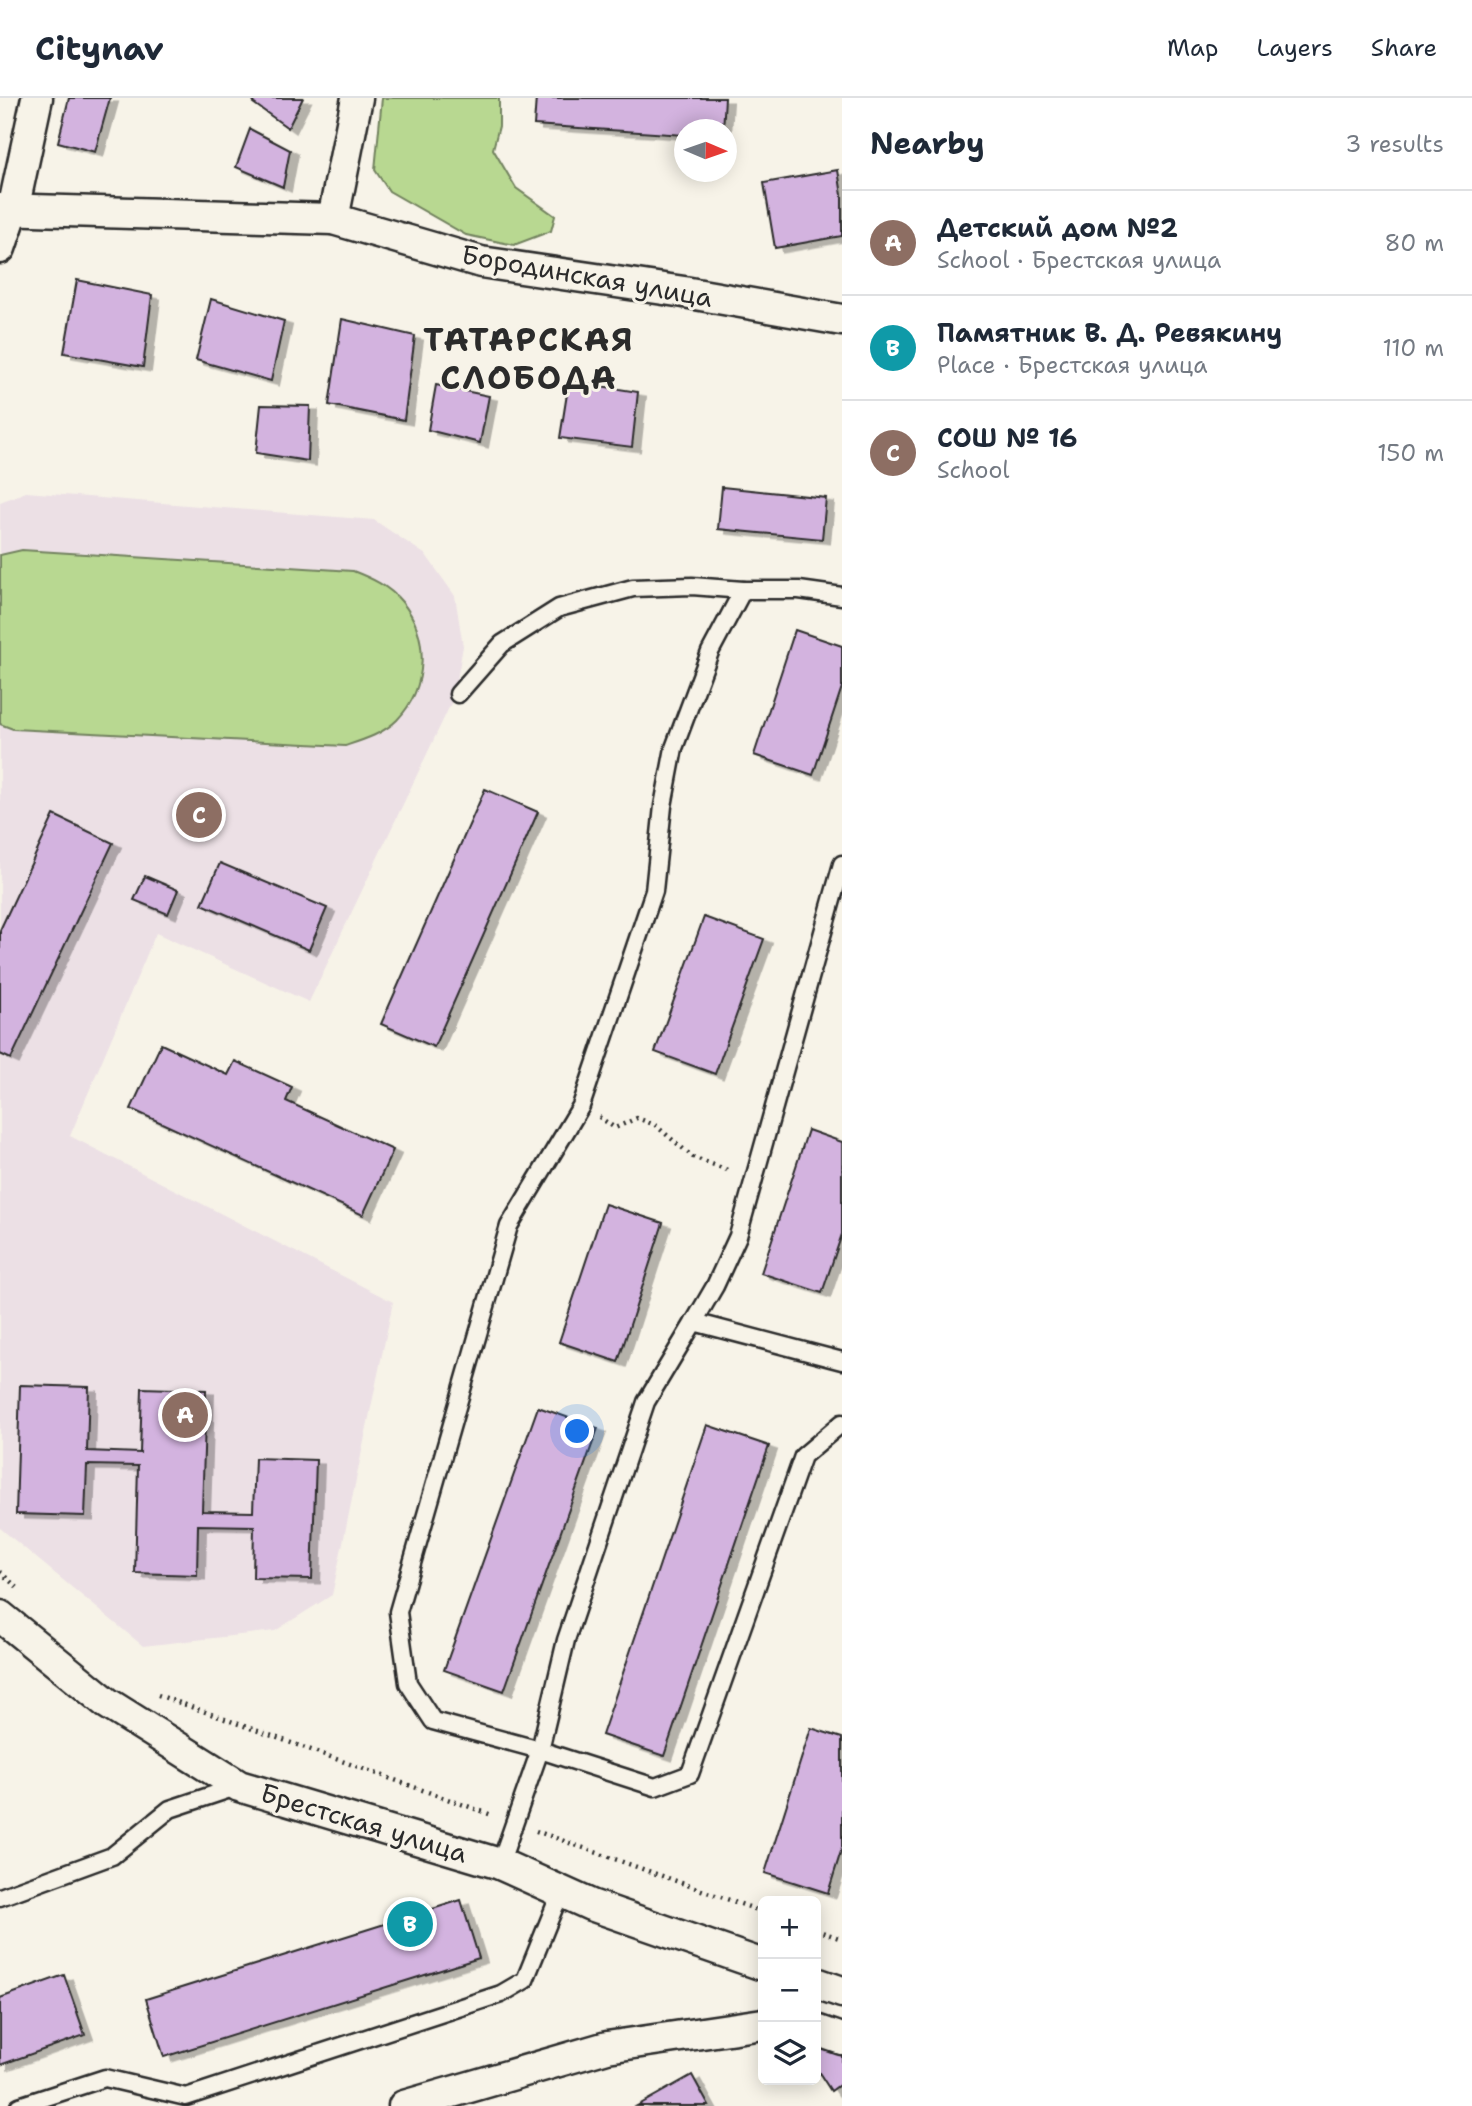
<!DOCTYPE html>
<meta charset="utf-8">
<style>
:root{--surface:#fff;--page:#f2f2f3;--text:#1f2937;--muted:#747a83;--line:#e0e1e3;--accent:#1a73e8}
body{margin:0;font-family:"Shantell Sans",sans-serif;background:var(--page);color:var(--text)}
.controls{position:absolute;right:21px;bottom:21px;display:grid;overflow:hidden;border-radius:10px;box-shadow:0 4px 18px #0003}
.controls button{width:63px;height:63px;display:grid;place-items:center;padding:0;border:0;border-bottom:2px solid var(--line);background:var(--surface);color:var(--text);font:35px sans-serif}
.compass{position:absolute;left:674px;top:21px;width:63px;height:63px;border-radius:50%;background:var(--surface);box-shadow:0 4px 18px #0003;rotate:92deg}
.you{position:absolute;left:578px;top:1334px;width:24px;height:24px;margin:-18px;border:5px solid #fff;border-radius:50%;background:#1a73e8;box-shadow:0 0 0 10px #1a73e833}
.badge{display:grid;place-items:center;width:46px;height:46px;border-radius:50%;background:var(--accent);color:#fff;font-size:23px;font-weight:700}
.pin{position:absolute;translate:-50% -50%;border:4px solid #fff;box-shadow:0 2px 7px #0006}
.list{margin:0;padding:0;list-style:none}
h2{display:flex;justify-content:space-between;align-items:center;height:91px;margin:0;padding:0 28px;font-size:30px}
h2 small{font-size:23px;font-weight:400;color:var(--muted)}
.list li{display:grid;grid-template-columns:46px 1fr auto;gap:21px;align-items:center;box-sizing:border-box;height:105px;padding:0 28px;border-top:2px solid var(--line)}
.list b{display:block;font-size:26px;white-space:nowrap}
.list p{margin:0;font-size:23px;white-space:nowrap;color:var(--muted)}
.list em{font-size:23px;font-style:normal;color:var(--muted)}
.icon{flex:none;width:38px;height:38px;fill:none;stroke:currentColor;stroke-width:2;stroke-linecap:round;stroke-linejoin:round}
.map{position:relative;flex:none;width:842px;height:2008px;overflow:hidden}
header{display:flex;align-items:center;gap:42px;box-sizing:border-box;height:98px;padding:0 35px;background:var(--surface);border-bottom:2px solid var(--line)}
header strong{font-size:33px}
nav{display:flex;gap:38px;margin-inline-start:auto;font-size:24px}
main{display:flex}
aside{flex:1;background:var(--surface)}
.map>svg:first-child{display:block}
.built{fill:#ece0e5}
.green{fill:#b8d891;stroke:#72825e;stroke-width:2}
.building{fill:#d3b3df;stroke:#2b2b2b;stroke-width:2;filter:url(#shadow)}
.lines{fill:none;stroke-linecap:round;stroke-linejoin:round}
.lane-casing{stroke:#2b2b2b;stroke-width:21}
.street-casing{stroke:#2b2b2b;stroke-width:35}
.path{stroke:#2b2b2b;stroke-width:4.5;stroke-dasharray:2 5;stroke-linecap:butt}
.lane{stroke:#f7f3e8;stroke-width:16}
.street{stroke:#f7f3e8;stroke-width:30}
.labels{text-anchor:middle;stroke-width:6;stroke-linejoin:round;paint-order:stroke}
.street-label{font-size:26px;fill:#2b2b2b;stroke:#f7f3e8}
.district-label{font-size:33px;font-weight:bold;letter-spacing:2px;fill:#2b2b2b;stroke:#f7f3e8}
</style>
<header>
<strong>Citynav</strong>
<nav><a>Map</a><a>Layers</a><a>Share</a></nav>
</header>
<main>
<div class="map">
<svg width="842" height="2008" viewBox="0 0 842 2008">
<defs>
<filter id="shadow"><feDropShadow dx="8" dy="4.5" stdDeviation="0" flood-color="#0004"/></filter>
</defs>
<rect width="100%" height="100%" fill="#f7f3e8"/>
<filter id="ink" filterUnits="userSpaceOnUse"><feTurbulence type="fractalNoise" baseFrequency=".0143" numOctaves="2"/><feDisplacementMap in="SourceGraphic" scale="14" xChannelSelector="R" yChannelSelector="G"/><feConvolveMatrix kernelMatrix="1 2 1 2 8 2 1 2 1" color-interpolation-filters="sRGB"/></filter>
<g filter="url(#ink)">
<path class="built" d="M26,394L374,422L426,457L455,498L463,548L454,599L309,904L156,835L70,1038L393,1204L332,1497L275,1533L143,1548L0,1430V404Z"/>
<g class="green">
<path d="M382,0H499V28L493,51L516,90L555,118L551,133L514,147L466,137L389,93L375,72Z"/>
<path d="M22,452L353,473C371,480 389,488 402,504C430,538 428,590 397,622C383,636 363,642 345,648L13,631L0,626V457Z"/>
</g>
<g class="building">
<path d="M69,0H110L95,54L58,44Z"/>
<path d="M255,0H303L288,30L253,5Z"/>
<path d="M536,0H725L723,32H684V37L534,27Z"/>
<path d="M250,31L290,52L283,89L236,69Z"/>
<path d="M838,72L842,97V138L775,150L764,85Z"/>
<path d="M77,182L152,197L143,269L64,255Z"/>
<path d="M211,201L284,223L271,283L196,262Z"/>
<path d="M342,221L415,238L404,322L329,307Z"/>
<path d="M569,283L638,294L632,349L560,340Z"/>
<path d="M436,287L489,298L480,345L428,332Z"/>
<path d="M261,307L310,308L308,363L256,355Z"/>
<path d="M722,389L826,400L822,441L718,431Z"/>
<path d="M795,532L842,548V589L813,677L754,657Z"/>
<path d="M485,691L538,714L434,949L381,926Z"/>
<path d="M54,717L113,745L11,961L0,956V832Z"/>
<path d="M220,765L327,810L309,852L202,806Z"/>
<path d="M145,778L178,792L168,816L134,802Z"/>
<path d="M704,819L764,841L715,976L655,954Z"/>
<path d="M161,946L228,977L235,963L292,989L286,1003L393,1052L363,1117L131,1011Z"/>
<path d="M808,1032L842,1044V1136L822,1195L761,1175Z"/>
<path d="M605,1106L663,1125L618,1264L559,1244Z"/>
<path d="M20,1287L89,1289L87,1353L140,1355L142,1290L206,1292L202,1413L253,1414L255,1360L316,1362L312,1481L253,1480L254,1428L198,1427L197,1477L135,1475L138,1368L87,1367L85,1418L16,1416Z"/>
<path d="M538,1309L598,1330L504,1593L444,1572Z"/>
<path d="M707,1327L769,1348L664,1658L602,1637Z"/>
<path d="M811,1630L842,1640V1750L828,1795L765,1775Z"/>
<path d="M461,1802L479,1860L164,1959L146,1901Z"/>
<path d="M64,1877L85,1937L0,1967V1900Z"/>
<path d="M823,1949L842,1956V1985L831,1993L816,1970V1955Z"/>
<path d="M692,1977L709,2008H637Z"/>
</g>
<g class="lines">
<g class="lane-casing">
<g id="lane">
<path d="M743,492L710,554L674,650L663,708L654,793L581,1008L509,1128L398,1514L408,1585L433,1623L540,1652L566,1542L646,1304L694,1224L842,1263"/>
<path d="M458,596L502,546L559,510L633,490L692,488L743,492H799L842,498"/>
<path d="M694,1224L715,1188L738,1138L842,766"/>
<path d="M500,1766L540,1652L655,1689L690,1676L803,1358L842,1325"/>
<path d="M0,1799L112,1758L170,1711L239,1688"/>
<path d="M19,2008L105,1980L186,1999L501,1896L525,1882L561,1793"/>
</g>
</g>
<g class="street-casing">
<g id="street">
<path d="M0,111L333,121L481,164L684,194L842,222"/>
<path d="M333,121L357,0"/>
<path d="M0,150L13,112L37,0"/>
<path d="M0,1518L107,1605L239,1688L500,1766L591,1807L763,1867"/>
<path d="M816,1885L842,1894"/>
<path d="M816,1932L842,1941"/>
<path d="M404,2008L607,1949L763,1926"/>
</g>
</g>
<g class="path">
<path d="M599,1019L615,1030L637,1020L655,1027L693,1059L730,1073"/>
<path d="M0,1474L19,1491"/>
<path d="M158,1597L492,1717"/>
<path d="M536,1733L763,1814"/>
<path d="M816,1832L842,1841"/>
</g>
<use href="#lane" class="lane"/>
<use href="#street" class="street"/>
</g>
</g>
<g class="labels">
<g class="street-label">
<text transform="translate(587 178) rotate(10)" y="9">Бородинская улица</text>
<text transform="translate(364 1725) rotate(17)" y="9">Брестская улица</text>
</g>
<g class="district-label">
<text x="529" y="253">ТАТАРСКАЯ<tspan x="529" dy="38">СЛОБОДА</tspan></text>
</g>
</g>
</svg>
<div class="controls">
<button>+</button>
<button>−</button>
<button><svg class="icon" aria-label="layers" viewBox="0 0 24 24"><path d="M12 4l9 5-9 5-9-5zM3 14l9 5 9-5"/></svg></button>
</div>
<svg class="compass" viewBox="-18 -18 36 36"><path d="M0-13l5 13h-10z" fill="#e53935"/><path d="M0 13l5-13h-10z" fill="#747a83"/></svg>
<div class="you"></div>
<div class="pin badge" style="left:185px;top:1317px;background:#8d6e63">A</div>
<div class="pin badge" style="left:410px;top:1826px;background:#0f9aa8">B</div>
<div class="pin badge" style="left:199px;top:717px;background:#8d6e63">C</div>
</div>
<aside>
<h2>Nearby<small>3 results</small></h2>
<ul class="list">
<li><span class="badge" style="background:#8d6e63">A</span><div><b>Детский дом №2</b><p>School · Брестская улица</p></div><em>80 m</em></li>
<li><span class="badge" style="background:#0f9aa8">B</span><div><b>Памятник В. Д. Ревякину</b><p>Place · Брестская улица</p></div><em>110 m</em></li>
<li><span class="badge" style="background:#8d6e63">C</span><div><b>СОШ № 16</b><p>School</p></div><em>150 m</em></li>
</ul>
</aside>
</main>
